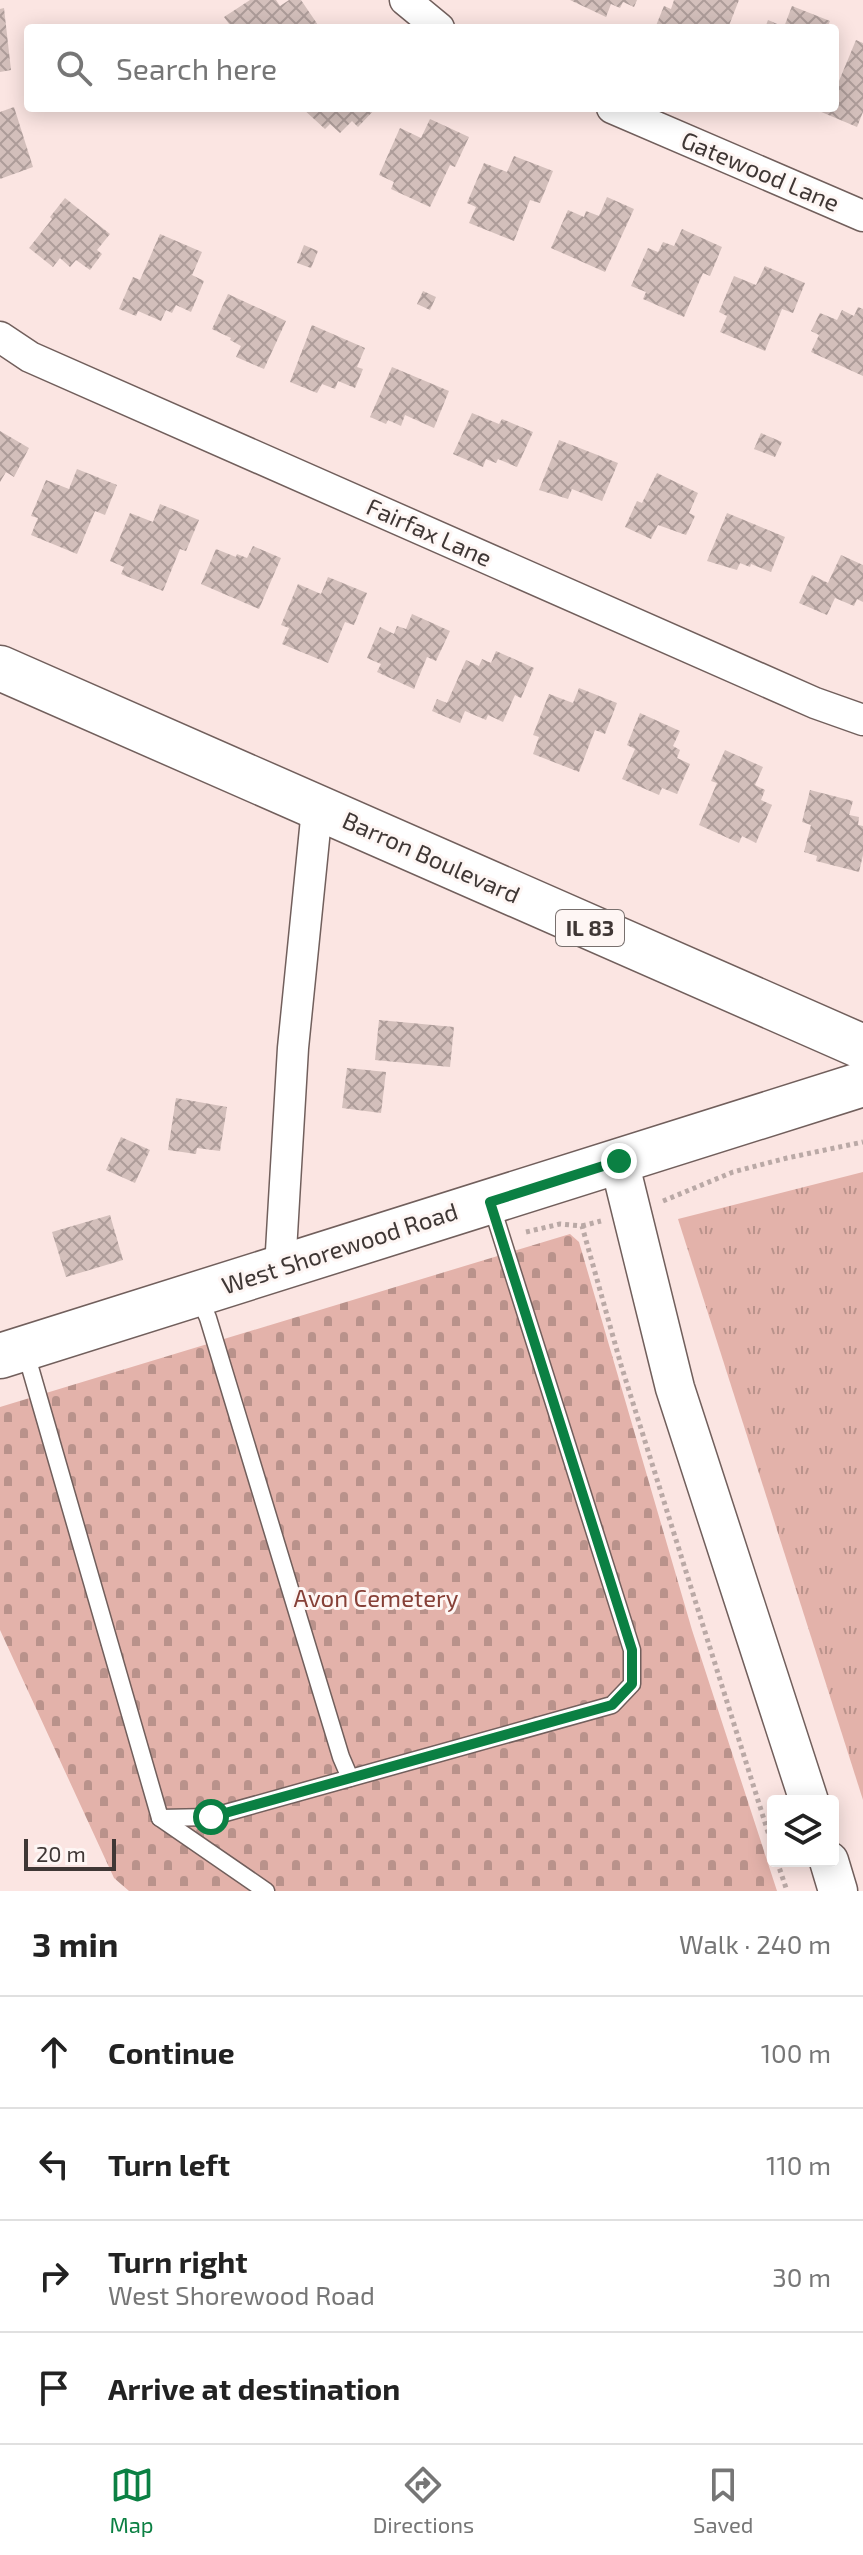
<!DOCTYPE html>
<meta charset="utf-8">
<style>
:root{--surface:#fff;--page:#f6f6f6;--text:#222;--muted:#767676;--line:#e0e0e0;--accent:#0b8043}
body{margin:0;font-family:"Exo 2",sans-serif;background:var(--page);color:var(--text)}
.controls{position:absolute;right:24px;bottom:24px;display:grid;overflow:hidden;border-radius:8px;box-shadow:0 4px 20px #0003}
.controls button{width:72px;height:72px;display:grid;place-items:center;padding:0;border:0;border-bottom:2px solid var(--line);background:var(--surface);color:var(--text);font:40px sans-serif}
.scale{position:absolute;left:24px;bottom:20px;width:92px;box-sizing:border-box;padding-left:8px;border:4px solid #3f3735;border-top:0;font-size:22px;line-height:28px;white-space:nowrap;color:#3f3735;-webkit-text-stroke:6px #fef6f4;paint-order:stroke}
.stop{position:absolute;width:24px;height:24px;margin:-18px;border:6px solid #0b8043;border-radius:50%;background:#fff}
.stop.end{background:#0b8043;border-color:#fff;box-shadow:0 2px 8px #0008}
.list{margin:0;padding:0;list-style:none}
h2{display:flex;justify-content:space-between;align-items:center;height:104px;margin:0;padding:0 32px;font-size:34px}
h2 small{font-size:26px;font-weight:400;color:var(--muted)}
.list li{display:grid;grid-template-columns:52px 1fr auto;gap:24px;align-items:center;box-sizing:border-box;height:112px;padding:0 32px;border-top:2px solid var(--line)}
.list b{display:block;font-size:30px;white-space:nowrap}
.list p{margin:0;font-size:26px;white-space:nowrap;color:var(--muted)}
.list em{font-size:26px;font-style:normal;color:var(--muted)}
.icon{flex:none;width:44px;height:44px;fill:none;stroke:currentColor;stroke-width:2;stroke-linecap:round;stroke-linejoin:round}
.map{position:relative;flex:none;width:863px;height:1891px;overflow:hidden}
.search{position:absolute;background:var(--surface);box-shadow:0 4px 20px #0003;left:24px;right:24px;top:24px;height:88px;display:flex;align-items:center;gap:20px;box-sizing:border-box;padding:0 28px;border-radius:8px;color:var(--muted);font-size:30px}
.sheet{height:552px;background:var(--surface)}
nav{display:flex;justify-content:space-around;align-items:center;box-sizing:border-box;height:112px;border-top:2px solid var(--line);background:var(--surface);font-size:22px;color:var(--muted)}
nav a{display:grid;justify-items:center;gap:4px}
nav .on{color:var(--accent)}
.map>svg:first-child{display:block}
.grass{fill:url(#grass-tufts)}
.cemetery{fill:url(#cemetery-stones)}
.building{fill:url(#building-cross-hatch)}
.lines{fill:none;stroke-linecap:round;stroke-linejoin:round}
.service-casing{stroke:#715f5c;stroke-width:19}
.minor-casing{stroke:#715f5c;stroke-width:33}
.tertiary-casing{stroke:#715f5c;stroke-width:41}
.secondary-casing{stroke:#715f5c;stroke-width:47}
.primary-casing{stroke:#715f5c;stroke-width:47}
.path{stroke:#baa9a6;stroke-width:5;stroke-dasharray:4 4;stroke-linecap:butt}
.service{stroke:#fff;stroke-width:16}
.minor{stroke:#fff;stroke-width:30}
.tertiary{stroke:#fff;stroke-width:38}
.secondary{stroke:#fff;stroke-width:44}
.primary{stroke:#fff;stroke-width:44}
.route{stroke:#0b8043;stroke-width:10}
.labels{text-anchor:middle;stroke-width:6;stroke-linejoin:round;paint-order:stroke}
.shield{fill:#fef6f4;stroke:#78706e;stroke-width:2}
.shield-label{font-size:22px;font-weight:bold;fill:#3f3735}
.street-label{font-size:24px;fill:#3f3735;stroke:#fef6f4}
.park-label{font-size:24px;fill:#864037;stroke:#fef6f4}
</style>
<div class="map">
<svg width="863" height="1891" viewBox="0 0 863 1891">
<defs>
<pattern id="grass-tufts" width="24" height="20" patternUnits="userSpaceOnUse" patternTransform="scale(2)"><rect width="24" height="20" fill="#e3b2aa"/><path d="M3 7l-1-3M5 7V3M7 7l1-3M15 17l-1-3M17 17v-4M19 17l1-3" fill="none" stroke="#b9928b"/></pattern>
<pattern id="cemetery-stones" width="16" height="16" patternUnits="userSpaceOnUse" patternTransform="scale(2)"><rect width="16" height="16" fill="#e3b2aa"/><path d="M2 7V4a2 2 0 0 1 4 0v3zM10 15v-3a2 2 0 0 1 4 0v3z" fill="#b9928b"/></pattern>
<pattern id="building-cross-hatch" width="8" height="8" patternUnits="userSpaceOnUse" patternTransform="scale(2)"><rect width="8" height="8" fill="#d3bfbb"/><path d="M0 0l8 8M0 8l8-8" fill="none" stroke="#ad9c99"/></pattern>
</defs>
<rect width="100%" height="100%" fill="#fbe5e2"/>
<path class="grass" d="M863,1172V1800L678,1219Z"/>
<path class="cemetery" d="M570,1234L579,1242L692,1630L777,1891H129L114,1878L0,1630V1407Z"/>
<g class="building">
<path d="M250,0H276L280,6L289,0H301L320,28H232L224,17Z"/>
<path d="M570,0H637L634,7L623,2L620,8L611,4L606,17Z"/>
<path d="M674,0H739L728,28H655L664,6L671,9Z"/>
<path d="M792,6L830,21L827,28H765L768,20L784,27Z"/>
<path d="M4,8L11,70L0,72V9Z"/>
<path d="M856,40L863,43V112L857,127L819,111L820,108H835V80L839,81Z"/>
<path d="M14,107L33,167L0,179V112Z"/>
<path d="M302,108H376L358,127L352,121L340,133L330,124L325,129Z"/>
<path d="M430,119L469,137L455,167L450,165L430,207L391,189L394,182L379,175L400,128L421,138Z"/>
<path d="M514,156L553,171L540,203L530,200L514,241L469,223L476,207L467,203L484,163L507,172Z"/>
<path d="M607,197L634,209L605,272L551,248L568,210L584,217L586,211L599,216Z"/>
<path d="M65,198L110,234L97,250L102,254L90,270L76,260L70,267L60,258L53,267L29,248L52,219L50,217Z"/>
<path d="M682,229L722,247L710,276L703,273L684,317L643,299L646,292L631,286L648,248L658,252L663,242L674,246Z"/>
<path d="M160,234L202,252L192,275L204,281L191,312L176,305L172,313L166,310L161,321L138,311L136,316L119,309L133,277L140,280Z"/>
<path d="M304,245L318,251L311,268L297,263Z"/>
<path d="M765,266L805,283L793,313L782,309L765,351L720,332L727,316L719,312L734,276L756,285Z"/>
<path d="M423,291L436,297L430,310L417,304Z"/>
<path d="M228,294L286,321L264,369L236,357L241,346L230,340L231,338L212,329Z"/>
<path d="M858,307L863,309V376L811,352L819,335L811,331L820,313L837,320L842,310L854,316Z"/>
<path d="M312,325L365,348L357,367L363,369L355,388L338,381L335,389L322,384L317,393L290,382Z"/>
<path d="M392,367L449,391L434,428L405,415L401,426L388,420L386,424L370,417Z"/>
<path d="M472,413L499,424L502,419L533,432L517,467L498,459L496,463L486,459L483,467L453,454Z"/>
<path d="M0,431L29,448L14,477L6,472L0,482Z"/>
<path d="M761,433L782,442L775,457L754,449Z"/>
<path d="M559,440L618,463L602,501L572,489L568,499L539,490Z"/>
<path d="M77,469L117,485L105,515L95,511L77,554L31,535L38,518L31,516L46,480L69,489Z"/>
<path d="M657,473L698,493L689,513L695,516L686,535L658,525L651,539L625,527L637,501L642,503Z"/>
<path d="M160,504L199,520L186,551L180,549L163,591L121,574L124,567L110,561L130,513L153,522Z"/>
<path d="M727,513L785,537L771,572L751,564L750,567L740,563L737,570L707,561Z"/>
<path d="M253,546L281,558L259,609L201,584L216,549L236,557L237,554L247,558Z"/>
<path d="M841,555L863,565V602L857,599L854,606L835,598L827,615L799,603L812,575L828,583Z"/>
<path d="M328,577L367,593L354,625L345,622L328,663L282,644L289,628L281,625L298,584L321,594Z"/>
<path d="M412,614L450,631L436,661L427,657L414,689L377,672L381,664L367,658L380,627L394,634L397,626L406,629Z"/>
<path d="M496,651L534,668L521,698L515,695L503,722L488,715L486,720L465,711L460,723L432,711L437,699L447,703L466,660L479,666L482,659L491,663Z"/>
<path d="M579,688L617,703L605,734L595,730L579,772L533,754L539,737L533,735L549,694L573,703Z"/>
<path d="M640,713L680,731L673,746L680,750L677,758L690,764L677,794L662,788L659,795L622,779L635,749L627,745Z"/>
<path d="M725,750L763,767L755,785L765,790L761,800L772,805L756,843L742,836L739,843L699,825L717,783L711,781Z"/>
<path d="M810,790L853,801L849,815L859,817L858,825L863,826V855L859,872L816,861L817,856L804,852L811,825L802,822Z"/>
<path d="M379,1020L454,1027L450,1067L375,1060Z"/>
<path d="M347,1068L386,1072L381,1113L342,1108Z"/>
<path d="M176,1098L227,1107L220,1151L197,1148L196,1154L168,1150Z"/>
<path d="M121,1137L150,1150L135,1183L106,1170Z"/>
<path d="M110,1215L123,1260L66,1277L52,1232Z"/>
</g>
<g class="lines">
<g class="service-casing">
<g id="service">
<path d="M198,1295L208,1318L341,1757L350,1778"/>
<path d="M25,1350L160,1818L266,1891"/>
<path d="M160,1818L211,1817L612,1705L632,1684V1650L491,1204"/>
</g>
</g>
<g class="minor-casing">
<g id="minor">
<path d="M405,0L439,28"/>
<path d="M612,108L863,216"/>
<path d="M0,337L30,357L815,703L863,720"/>
<path d="M280,1268L293,1048L317,809"/>
</g>
</g>
<g class="tertiary-casing">
<g id="tertiary">
<path d="M619,1161L675,1388L809,1801"/>
<path d="M829,1861L838,1891"/>
</g>
</g>
<g class="secondary-casing">
<path id="secondary" d="M0,1356L863,1084"/>
</g>
<g class="primary-casing">
<path id="primary" d="M0,668L863,1047"/>
</g>
<g class="path">
<path d="M663,1201L733,1172L787,1158L863,1142"/>
<path d="M582,1226L601,1221"/>
<path d="M526,1232L560,1224L582,1226L621,1365L773,1848"/>
<path d="M777,1861L787,1891"/>
</g>
<use href="#service" class="service"/>
<use href="#minor" class="minor"/>
<use href="#tertiary" class="tertiary"/>
<use href="#secondary" class="secondary"/>
<use href="#primary" class="primary"/>
</g>
<g class="lines">
<path class="route" d="M211,1817L612,1705L632,1684V1650L490,1202L619,1161"/>
</g>
<g class="labels">
<rect class="shield" x="556" y="910" width="68" height="36" rx="6"/>
<g class="shield-label">
<text x="590" y="936">IL 83</text>
</g>
<g class="street-label">
<text transform="translate(760 172) rotate(23)" y="8">Gatewood Lane</text>
<text transform="translate(429 533) rotate(24)" y="8">Fairfax Lane</text>
<text transform="translate(431 858) rotate(24)" y="8">Barron Boulevard</text>
<text transform="translate(340 1249) rotate(-18)" y="8">West Shorewood Road</text>
</g>
<g class="park-label">
<text x="376" y="1607">Avon Cemetery</text>
</g>
</g>
</svg>
<div class="controls">
<button><svg class="icon" aria-label="layers" viewBox="0 0 24 24"><path d="M12 4l9 5-9 5-9-5zM3 14l9 5 9-5"/></svg></button>
</div>
<div class="scale">20 m</div>
<div class="stop" style="left:211px;top:1817px"></div>
<div class="stop end" style="left:619px;top:1161px"></div>
<div class="search"><svg class="icon" aria-label="search" viewBox="0 0 24 24"><circle cx="10" cy="10" r="6"/><path d="M15 15l6 6"/></svg>Search here</div>
</div>
<section class="sheet">
<h2>3 min<small>Walk · 240 m</small></h2>
<ul class="list">
<li><svg class="icon" aria-label="ahead" viewBox="0 0 24 24"><path d="M12 20V5M6 11l6-6 6 6"/></svg><div><b>Continue</b></div><em>100 m</em></li>
<li><svg class="icon" aria-label="left" viewBox="0 0 24 24"><path d="M17 20v-9H6M10 6l-5 5 5 5"/></svg><div><b>Turn left</b></div><em>110 m</em></li>
<li><svg class="icon" aria-label="right" viewBox="0 0 24 24"><path d="M7 20v-9h11M14 6l5 5-5 5"/></svg><div><b>Turn right</b><p>West Shorewood Road</p></div><em>30 m</em></li>
<li><svg class="icon" aria-label="arrive" viewBox="0 0 24 24"><path d="M6 21V4h12l-3 4 3 4H6"/></svg><div><b>Arrive at destination</b></div></li>
</ul>
</section>
<nav>
<a class="on"><svg class="icon" aria-label="map" viewBox="0 0 24 24"><path d="M3 6l6-2 6 2 6-2v14l-6 2-6-2-6 2zM9 4v14M15 6v14"/></svg>Map</a>
<a><svg class="icon" aria-label="directions" viewBox="0 0 24 24"><path d="M12 3l9 9-9 9-9-9zM9 14v-3h6M13 9l2 2-2 2"/></svg>Directions</a>
<a><svg class="icon" aria-label="saved" viewBox="0 0 24 24"><path d="M7 4h10v16l-5-4-5 4z"/></svg>Saved</a>
</nav>
